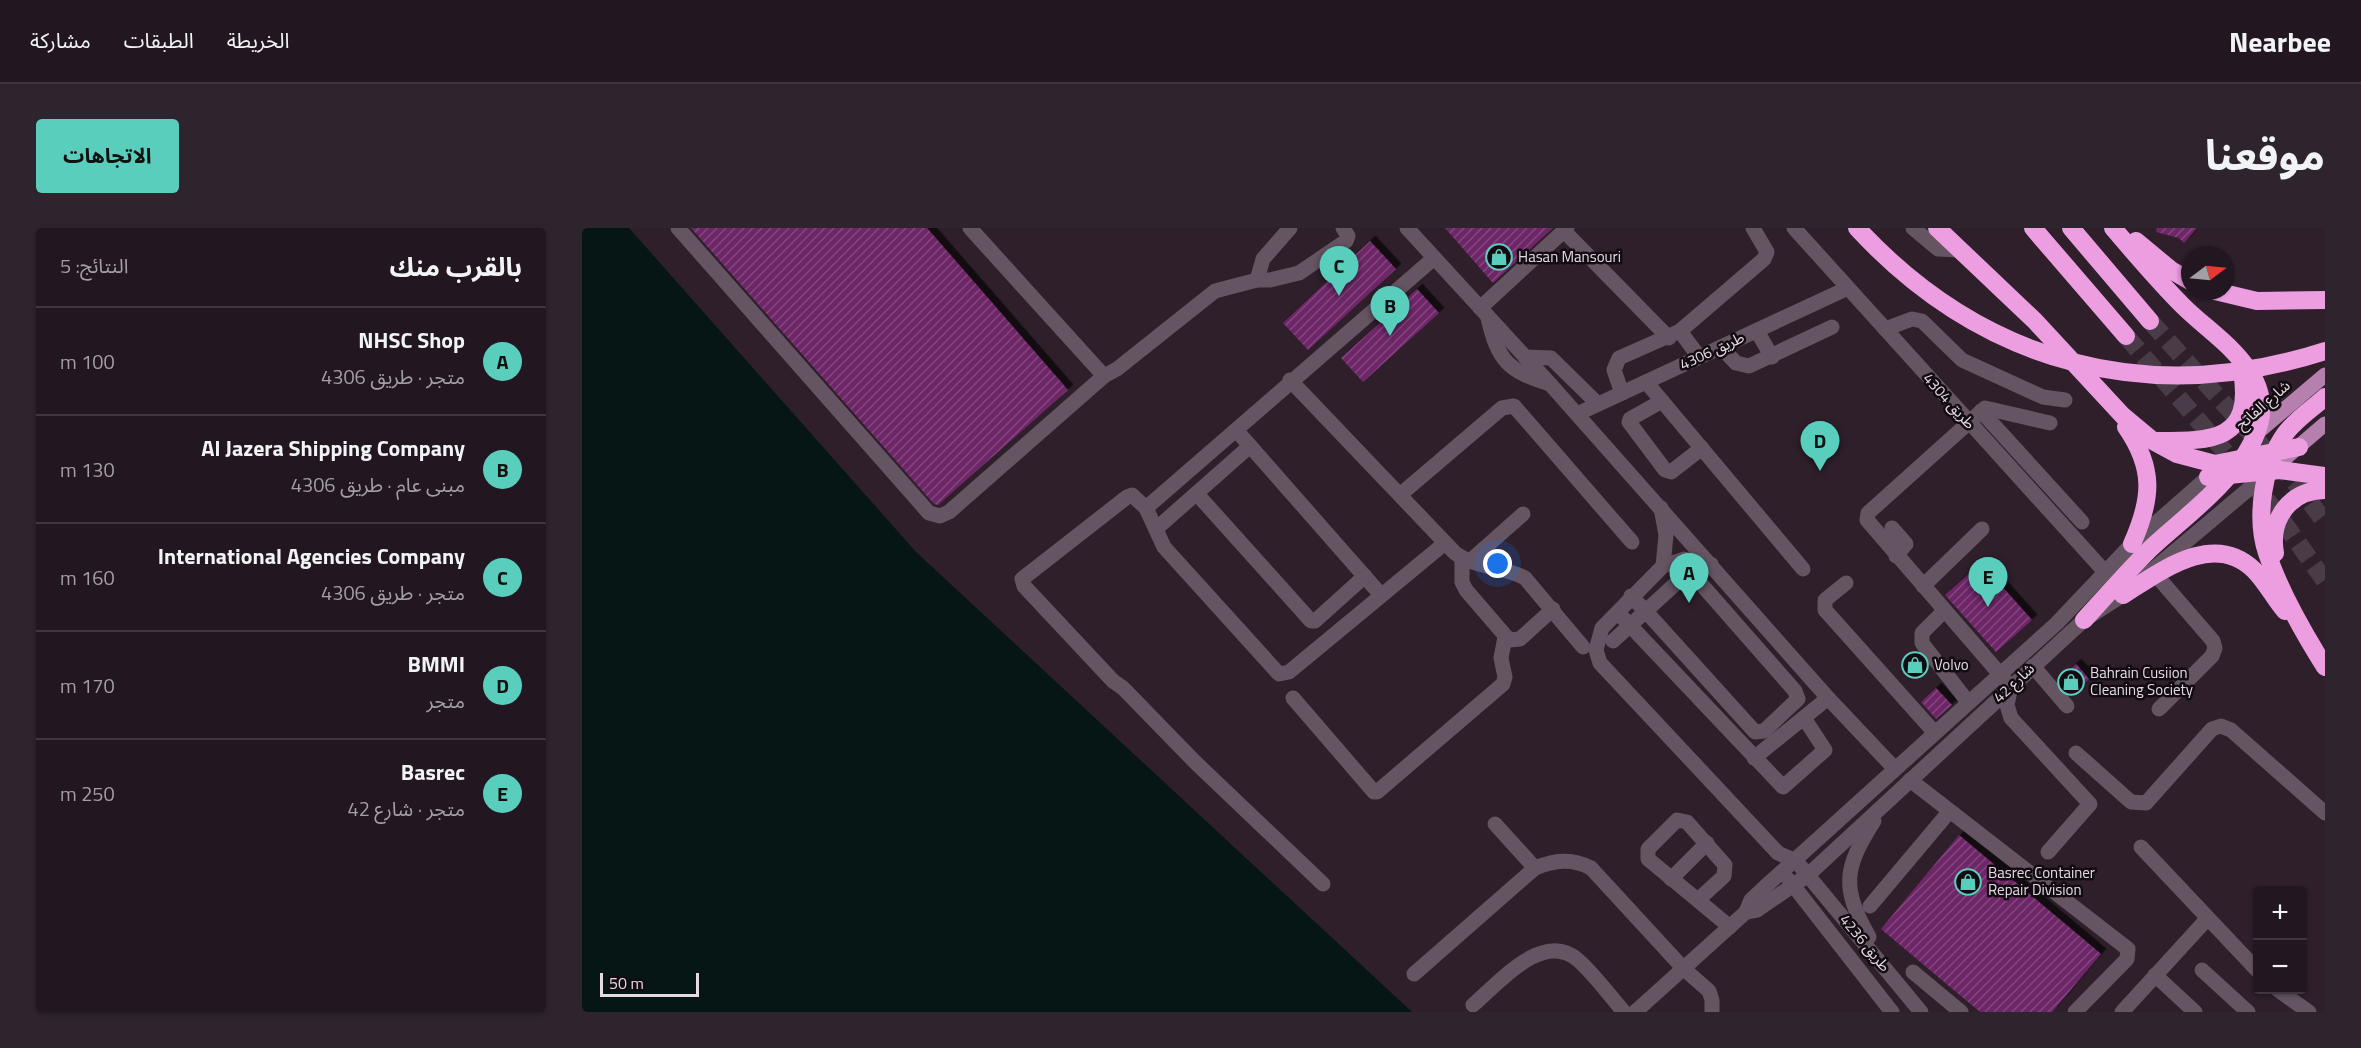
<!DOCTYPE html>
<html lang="ar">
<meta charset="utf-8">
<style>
:root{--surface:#221720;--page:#2e242d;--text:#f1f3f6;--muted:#a29fa5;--line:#3f363e;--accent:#5acebd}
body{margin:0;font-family:"Titillium Web","Noto Sans Arabic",sans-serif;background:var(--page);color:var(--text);direction:rtl}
.controls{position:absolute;right:18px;bottom:18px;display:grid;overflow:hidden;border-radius:6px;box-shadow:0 2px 4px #0004}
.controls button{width:54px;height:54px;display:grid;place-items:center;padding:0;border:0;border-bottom:2px solid var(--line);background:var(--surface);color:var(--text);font:30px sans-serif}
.compass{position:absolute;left:1599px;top:18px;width:54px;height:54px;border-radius:50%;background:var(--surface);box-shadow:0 2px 4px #0004;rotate:74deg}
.scale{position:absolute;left:18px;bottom:15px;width:99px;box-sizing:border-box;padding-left:6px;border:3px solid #e5dae3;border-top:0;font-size:16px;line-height:21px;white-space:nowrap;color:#e5dae3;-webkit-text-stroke:4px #120b11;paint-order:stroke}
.you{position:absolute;left:916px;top:336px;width:21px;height:21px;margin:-15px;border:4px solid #fff;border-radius:50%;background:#1a73e8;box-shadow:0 0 0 9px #1a73e833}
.badge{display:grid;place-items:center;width:39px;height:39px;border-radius:50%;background:var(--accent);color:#111;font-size:20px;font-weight:700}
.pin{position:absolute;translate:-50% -50px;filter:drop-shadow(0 2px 3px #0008)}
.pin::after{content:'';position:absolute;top:32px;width:21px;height:18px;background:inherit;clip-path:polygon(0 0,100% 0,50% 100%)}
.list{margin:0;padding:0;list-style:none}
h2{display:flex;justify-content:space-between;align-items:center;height:78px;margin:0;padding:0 24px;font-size:26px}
h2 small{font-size:20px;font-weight:400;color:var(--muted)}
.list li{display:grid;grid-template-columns:39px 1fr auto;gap:18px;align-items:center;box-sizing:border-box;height:108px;padding:0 24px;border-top:2px solid var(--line)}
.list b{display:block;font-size:22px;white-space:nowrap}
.list p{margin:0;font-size:20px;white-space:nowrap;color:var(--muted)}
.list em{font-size:20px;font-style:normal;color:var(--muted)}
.map{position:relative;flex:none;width:1743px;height:784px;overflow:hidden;direction:ltr;border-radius:6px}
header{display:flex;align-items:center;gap:36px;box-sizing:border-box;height:84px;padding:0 30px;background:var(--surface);border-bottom:2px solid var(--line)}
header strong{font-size:28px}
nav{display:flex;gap:33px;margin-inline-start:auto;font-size:21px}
.intro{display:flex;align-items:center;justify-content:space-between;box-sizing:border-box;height:144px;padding:0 36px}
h1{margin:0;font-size:42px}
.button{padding:15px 27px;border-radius:6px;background:var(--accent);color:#111;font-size:21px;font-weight:700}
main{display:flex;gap:36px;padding:0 36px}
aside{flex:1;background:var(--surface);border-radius:6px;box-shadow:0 2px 4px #0004}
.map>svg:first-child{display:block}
.water{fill:#051614}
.building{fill:url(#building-hatch);filter:url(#shadow)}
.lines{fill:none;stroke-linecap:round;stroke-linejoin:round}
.highway-tunnel{stroke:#493b47;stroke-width:18;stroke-dasharray:18 9;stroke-linecap:butt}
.minor{stroke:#655462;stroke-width:15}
.major{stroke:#b680ae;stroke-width:15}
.highway{stroke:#ec9ee1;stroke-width:18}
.labels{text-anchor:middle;stroke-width:5;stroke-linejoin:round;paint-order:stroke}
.poi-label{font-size:15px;fill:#e5dae3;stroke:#120b11;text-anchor:start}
.street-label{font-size:15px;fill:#e5dae3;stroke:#120b11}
</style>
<header>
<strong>Nearbee</strong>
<nav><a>الخريطة</a><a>الطبقات</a><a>مشاركة</a></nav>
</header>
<div class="intro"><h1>موقعنا</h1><a class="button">الاتجاهات</a></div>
<main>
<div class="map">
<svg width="1743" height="784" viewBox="0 0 1743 784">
<defs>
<pattern id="building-hatch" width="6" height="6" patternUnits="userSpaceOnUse" patternTransform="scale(1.5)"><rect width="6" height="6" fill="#6e2867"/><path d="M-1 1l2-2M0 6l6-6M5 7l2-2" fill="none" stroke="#83477d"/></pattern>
<filter id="shadow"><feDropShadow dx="5.5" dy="-5.5" stdDeviation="0" flood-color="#0009"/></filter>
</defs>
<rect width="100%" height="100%" fill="#2e1f2b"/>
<path class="water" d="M0,0H47L334,324L830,784H0Z"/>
<g class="building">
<path d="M109,0H345L486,162L356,277L352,276Z"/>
<path d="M863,0H971L911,55Z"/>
<path d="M1575,0H1615L1602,15L1597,10L1574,4Z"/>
<path d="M788,13L814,41L726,122L701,95Z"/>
<path d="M835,61L857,85L781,154L759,130Z"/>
<path d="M1399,335L1450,392L1414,424L1363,367Z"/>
<path d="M1494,436L1507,451L1489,468L1476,452Z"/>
<path d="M1354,460L1370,477L1354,491L1339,474Z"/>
<path d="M1377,607L1519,726L1470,784H1398L1299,701Z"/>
</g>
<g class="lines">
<g class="highway-tunnel">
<path d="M1568,93L1715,257L1743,294"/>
<path d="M1544,108L1692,281L1743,353"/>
</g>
<g class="minor">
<path d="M96,0L347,285L358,288L367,284L522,148L535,141L633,63L675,52H688L717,45L764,13L766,8L761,0"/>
<path d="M388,0L522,148"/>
<path d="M825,0L969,157L1246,470L1313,541"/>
<path d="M1212,0L1523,344"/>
<path d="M1331,0L1356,21L1378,22"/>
<path d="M982,3L1087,110"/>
<path d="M675,52L681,31L708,0"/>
<path d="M898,80L985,0"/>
<path d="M906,90C916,133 926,143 968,156"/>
<path d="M1303,101L1330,91L1340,93L1380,132L1461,169L1483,172"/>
<path d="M1098,103L1117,129"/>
<path d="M1175,103L1190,129"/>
<path d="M1139,119L1154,135L1167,138L1250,99"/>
<path d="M943,129L969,130L1016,176"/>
<path d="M708,152L873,325C893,340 921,338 943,350L1001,419"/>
<path d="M1064,154L1221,341"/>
<path d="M1040,165L1032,142L1037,130L1098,103L1182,31L1185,24L1171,0"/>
<path d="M1080,173L1048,191L1047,194L1083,242L1089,244L1120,220"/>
<path d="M1399,183L1500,294"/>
<path d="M995,186L1266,60"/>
<path d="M655,203L799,367"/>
<path d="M615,266L729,393H733L783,348"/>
<path d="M819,266L920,180L932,178L1050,314"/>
<path d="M564,280L582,319L697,446L707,444L863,315"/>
<path d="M1079,280L1084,307L1081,338"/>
<path d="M1310,300L1324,316L1314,328"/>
<path d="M574,301L668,218"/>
<path d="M880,331V354L884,362L927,412L938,411L971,381"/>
<path d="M888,333L941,286"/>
<path d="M1129,336L1102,331L1081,338L1020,400L1014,422L1018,435L1196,625L1214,633L1339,784"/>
<path d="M1574,347L1631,413L1633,420L1630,428L1577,481"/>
<path d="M1264,355L1243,372V382L1353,505"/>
<path d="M1341,358L1400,301"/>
<path d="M1362,383L1340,405V415L1386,474"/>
<path d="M1041,390L1201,559L1243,522L1222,490"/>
<path d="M1031,413L1102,348L1113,349L1213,463L1216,471L1182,503L1173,504L1069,389L1049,368"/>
<path d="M1451,438L1485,478"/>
<path d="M1423,452L1285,292L1286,285L1403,180L1468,195"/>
<path d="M1429,458L1425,477L1429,490L1508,576L1466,624"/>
<path d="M711,470L792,564H795L921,456L923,449L919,430L923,409"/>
<path d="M1494,525L1549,574L1564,575L1630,501L1639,498L1649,502L1743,585"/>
<path d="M1172,530L1246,470"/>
<path d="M1328,552L1546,721L1545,731L1493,784"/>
<path d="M913,596L953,640"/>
<path d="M1559,619L1676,743"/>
<path d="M1089,651L1125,615"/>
<path d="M1207,652L1310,784"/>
<path d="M741,656L613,534L541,460L531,453L442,358L440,351L545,269L550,267L564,280L852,30"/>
<path d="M1117,671L1142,648L1143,637L1105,594L1095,592L1066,621V631L1148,699"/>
<path d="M1288,678L1367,584"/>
<path d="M1164,684L1175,682L1226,647L1502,392L1541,367L1688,243"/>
<path d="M1287,709C1259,659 1262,640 1292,593"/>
<path d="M1620,742L1666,784"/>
<path d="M1331,744L1379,784"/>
<path d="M832,746L953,640C973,632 990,630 1009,640L1101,740L1127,763L1130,772V784"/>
<path d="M1573,747L1613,784"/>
<path d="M1696,762L1727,784"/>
<path d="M891,777C916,756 961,701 996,732C1013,747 1027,767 1042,784"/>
<path d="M1053,784L1164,684L1169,672L1185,657L1475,395L1550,316L1633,243"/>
<path d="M1540,784L1625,691"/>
</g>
<g class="major">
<path d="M1670,209L1743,147"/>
<path d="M1688,243L1743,196"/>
</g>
<g class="highway">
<path d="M1275,0C1401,136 1567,180 1743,123"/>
<path d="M1355,0L1453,93L1541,188L1571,213L1595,226L1633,236L1717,219"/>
<path d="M1451,0L1544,108"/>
<path d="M1489,0L1568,93"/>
<path d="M1554,13L1589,42L1608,53"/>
<path d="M1633,63L1675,73L1743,72"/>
<path d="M1743,169C1730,181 1713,192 1703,206C1681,237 1673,290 1685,325C1698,364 1721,404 1743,439"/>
<path d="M1544,199C1573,241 1570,271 1550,316"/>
<path d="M1573,213C1629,213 1672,214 1660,143"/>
<path d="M1626,249L1698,242L1743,248"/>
<path d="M1693,325C1687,291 1708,262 1743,262"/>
<path d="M1541,367C1578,344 1631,302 1672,342C1684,354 1692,370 1703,383"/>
<path d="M1502,392C1523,369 1544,345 1567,322C1606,284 1705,219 1673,153C1657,121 1625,102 1601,78C1576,53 1554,27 1531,0"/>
</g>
</g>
<defs>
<g id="shop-ring" transform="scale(1.35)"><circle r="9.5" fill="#120b11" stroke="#5acebd" stroke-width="1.5"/><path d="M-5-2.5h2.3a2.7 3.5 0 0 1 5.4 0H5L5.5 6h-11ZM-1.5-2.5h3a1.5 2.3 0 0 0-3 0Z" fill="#5acebd"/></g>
</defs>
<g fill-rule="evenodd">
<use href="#shop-ring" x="917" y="29"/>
<use href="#shop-ring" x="1333" y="437"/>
<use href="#shop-ring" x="1489" y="454"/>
<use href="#shop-ring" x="1386" y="654"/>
</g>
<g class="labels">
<g class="poi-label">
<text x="936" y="34">Hasan Mansouri</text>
<text x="1352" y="442">Volvo</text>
<text x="1508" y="450">Bahrain Cusiion<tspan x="1508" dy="17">Cleaning Society</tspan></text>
<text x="1406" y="650">Basrec Container<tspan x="1406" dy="17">Repair Division</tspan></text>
</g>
<g class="street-label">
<text transform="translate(1130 123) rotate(-25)" y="5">طريق 4306</text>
<text transform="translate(1367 173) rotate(48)" y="5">طريق 4304</text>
<text transform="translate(1681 177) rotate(-41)" y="5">شارع الفاتح</text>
<text transform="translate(1432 455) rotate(-43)" y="5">شارع 42</text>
<text transform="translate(1283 715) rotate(50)" y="5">طريق 4236</text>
</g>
</g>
</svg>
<div class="controls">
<button>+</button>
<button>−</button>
</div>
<svg class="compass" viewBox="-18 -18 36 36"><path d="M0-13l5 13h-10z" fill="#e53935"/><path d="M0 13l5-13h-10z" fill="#a29fa5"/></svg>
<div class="scale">50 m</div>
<div class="you"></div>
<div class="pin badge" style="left:1107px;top:375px">A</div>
<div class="pin badge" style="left:808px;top:108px">B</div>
<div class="pin badge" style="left:757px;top:68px">C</div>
<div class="pin badge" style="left:1238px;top:243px">D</div>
<div class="pin badge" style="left:1406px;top:379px">E</div>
</div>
<aside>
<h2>بالقرب منك<small>النتائج: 5</small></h2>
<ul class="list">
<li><span class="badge">A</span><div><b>NHSC Shop</b><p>متجر · طريق 4306</p></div><em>100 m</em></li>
<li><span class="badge">B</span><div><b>Al Jazera Shipping Company</b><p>مبنى عام · طريق 4306</p></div><em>130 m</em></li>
<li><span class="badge">C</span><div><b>International Agencies Company</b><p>متجر · طريق 4306</p></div><em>160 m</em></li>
<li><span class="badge">D</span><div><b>BMMI</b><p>متجر</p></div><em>170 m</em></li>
<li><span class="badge">E</span><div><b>Basrec</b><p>متجر · شارع 42</p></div><em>250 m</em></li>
</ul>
</aside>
</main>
